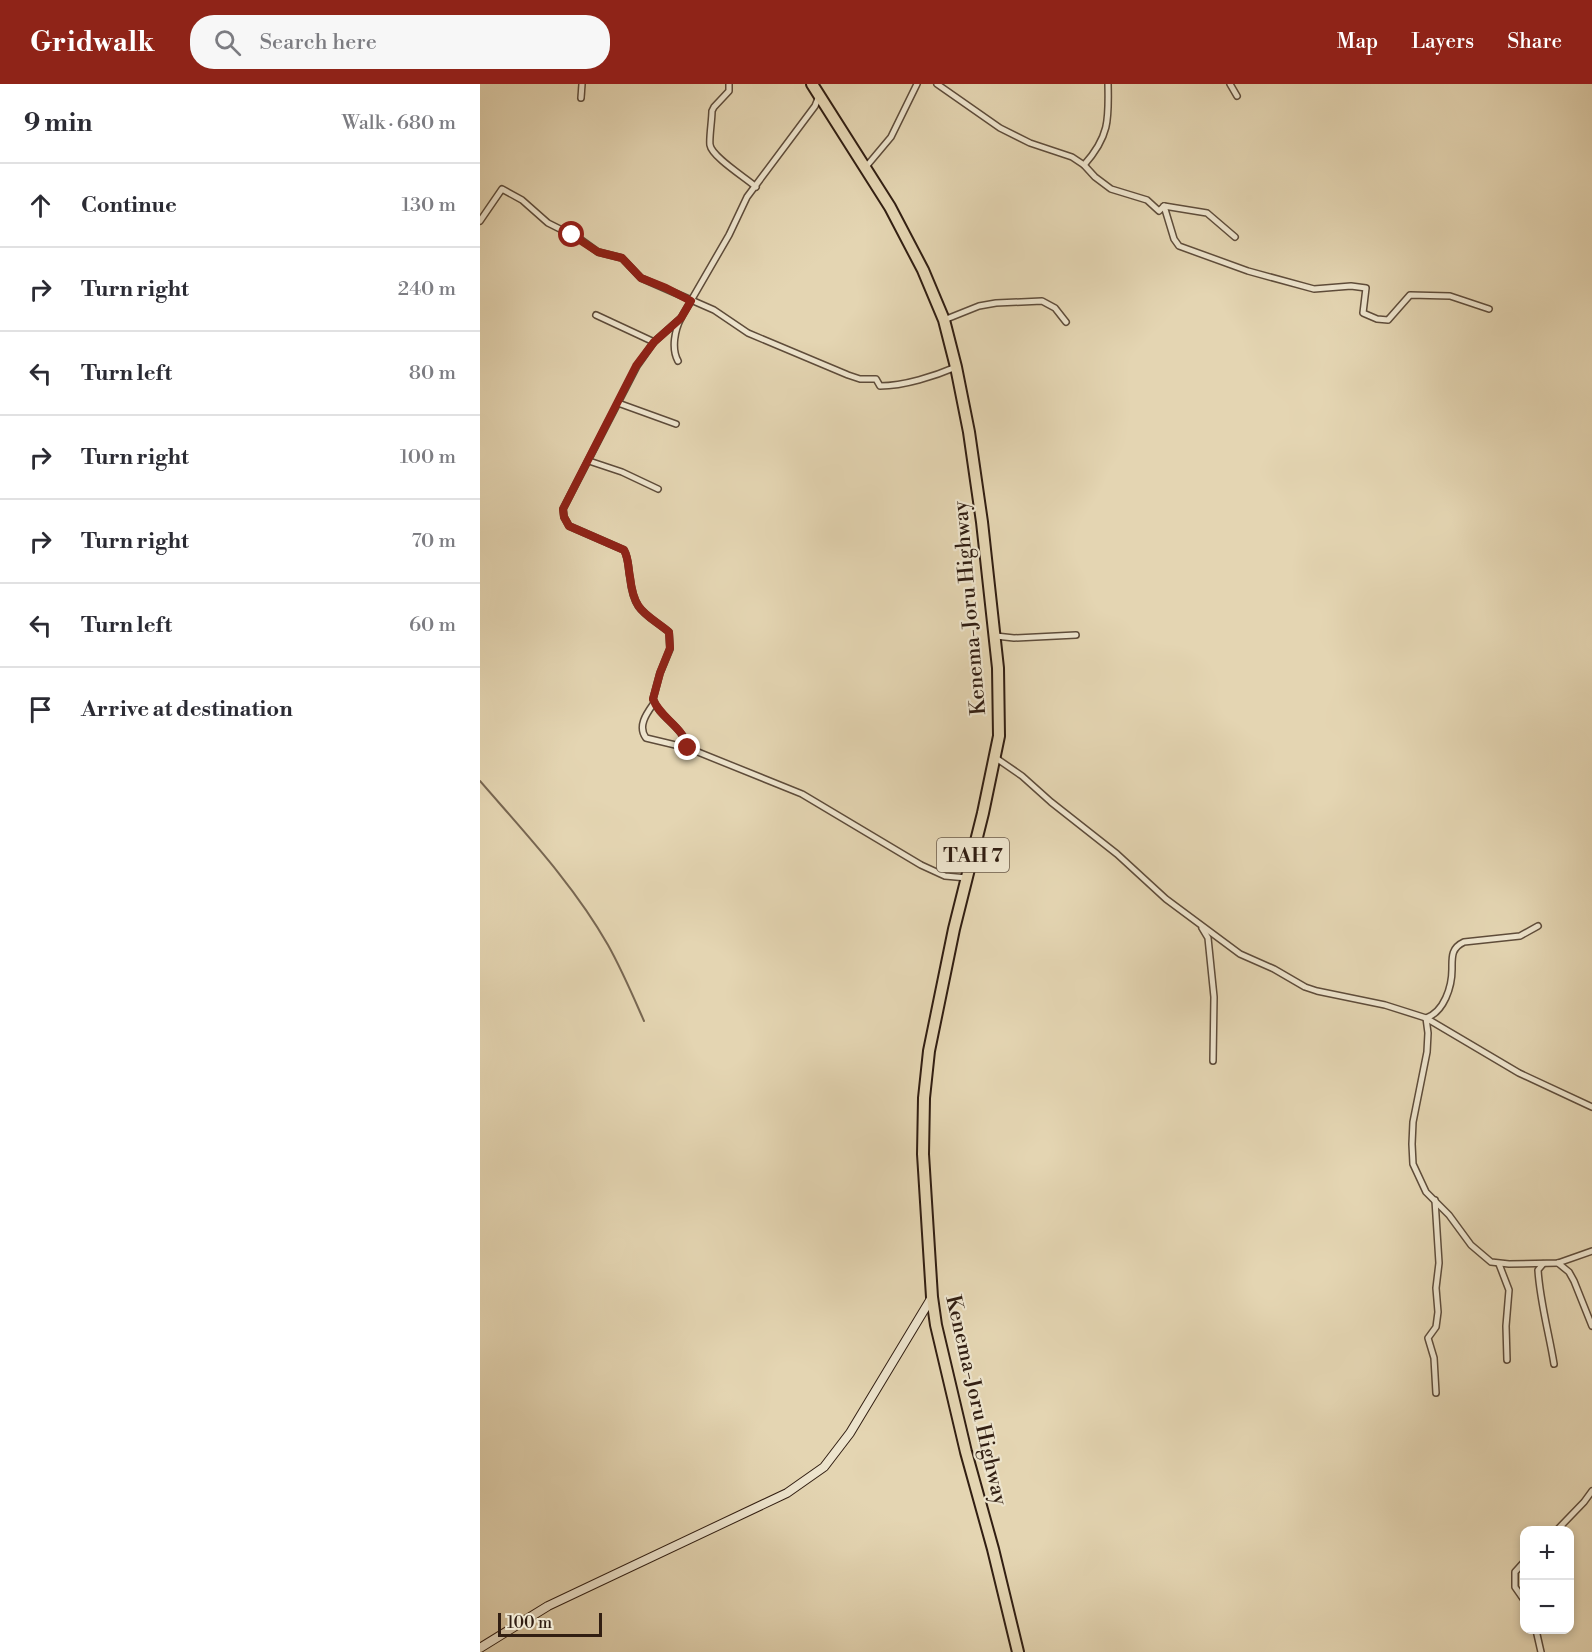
<!DOCTYPE html>
<meta charset="utf-8">
<style>
:root{--surface:#fff;--page:#f7f7f7;--text:#2b2b33;--muted:#7c7c81;--line:#e1e1e2;--accent:#8f2418}
body{margin:0;font-family:"Libre Bodoni",serif;background:var(--page);color:var(--text)}
.controls{position:absolute;right:18px;bottom:18px;display:grid;overflow:hidden;border-radius:12px;box-shadow:0 3px 9px #0003}
.controls button{width:54px;height:54px;display:grid;place-items:center;padding:0;border:0;border-bottom:2px solid var(--line);background:var(--surface);color:var(--text);font:30px sans-serif}
.scale{position:absolute;left:18px;bottom:15px;width:104px;box-sizing:border-box;padding-left:6px;border:3px solid #311e12;border-top:0;font-size:16px;line-height:21px;white-space:nowrap;color:#311e12;-webkit-text-stroke:4px #ede4cd;paint-order:stroke}
.stop{position:absolute;width:18px;height:18px;margin:-14px;border:4px solid #8f2418;border-radius:50%;background:#fff}
.stop.end{background:#8f2418;border-color:#fff;box-shadow:0 2px 6px #0008}
.list{margin:0;padding:0;list-style:none}
h2{display:flex;justify-content:space-between;align-items:center;height:78px;margin:0;padding:0 24px;font-size:26px}
h2 small{font-size:20px;font-weight:400;color:var(--muted)}
.list li{display:grid;grid-template-columns:39px 1fr auto;gap:18px;align-items:center;box-sizing:border-box;height:84px;padding:0 24px;border-top:2px solid var(--line)}
.list b{display:block;font-size:22px;white-space:nowrap}
.list em{font-size:20px;font-style:normal;color:var(--muted)}
.icon{flex:none;width:33px;height:33px;fill:none;stroke:currentColor;stroke-width:2;stroke-linecap:round;stroke-linejoin:round}
.map{position:relative;flex:none;width:1112px;height:1568px;overflow:hidden}
header{display:flex;align-items:center;gap:36px;box-sizing:border-box;height:84px;padding:0 30px;background:var(--accent);color:#fff}
header strong{font-size:28px}
nav{display:flex;gap:33px;margin-inline-start:auto;font-size:21px}
.search{width:420px;height:54px;background:var(--page);display:flex;align-items:center;gap:15px;box-sizing:border-box;padding:0 21px;border-radius:24px;color:var(--muted);font-size:22px}
main{display:flex}
aside{flex:1;background:var(--surface)}
.map>svg:first-child{display:block}
.lines{fill:none;stroke-linecap:round;stroke-linejoin:round}
.stream{stroke:#786752;stroke-width:2}
.street-casing{stroke:#5e4c3a;stroke-width:8}
.secondary-casing{stroke:#311e12;stroke-width:10}
.highway-casing{stroke:#311e12;stroke-width:14}
.street{stroke:#ede4cd;stroke-width:5}
.secondary{stroke:#ede4cd;stroke-width:8}
.highway{stroke:#e4d5b2;stroke-width:10}
.route{stroke:#8f2418;stroke-width:8}
.labels{text-anchor:middle;stroke-width:4.5;stroke-linejoin:round;paint-order:stroke}
.shield{fill:#ede4cd;stroke:#69594a;stroke-width:1.5}
.shield-label{font-size:20px;font-weight:bold;fill:#311e12}
.street-label{font-size:21px;fill:#311e12;stroke:#ede4cd}
</style>
<header>
<strong>Gridwalk</strong>
<div class="search"><svg class="icon" aria-label="search" viewBox="0 0 24 24"><circle cx="10" cy="10" r="6"/><path d="M15 15l6 6"/></svg>Search here</div>
<nav><a>Map</a><a>Layers</a><a>Share</a></nav>
</header>
<main>
<aside>
<h2>9 min<small>Walk · 680 m</small></h2>
<ul class="list">
<li><svg class="icon" aria-label="ahead" viewBox="0 0 24 24"><path d="M12 20V5M6 11l6-6 6 6"/></svg><div><b>Continue</b></div><em>130 m</em></li>
<li><svg class="icon" aria-label="right" viewBox="0 0 24 24"><path d="M7 20v-9h11M14 6l5 5-5 5"/></svg><div><b>Turn right</b></div><em>240 m</em></li>
<li><svg class="icon" aria-label="left" viewBox="0 0 24 24"><path d="M17 20v-9H6M10 6l-5 5 5 5"/></svg><div><b>Turn left</b></div><em>80 m</em></li>
<li><svg class="icon" aria-label="right" viewBox="0 0 24 24"><path d="M7 20v-9h11M14 6l5 5-5 5"/></svg><div><b>Turn right</b></div><em>100 m</em></li>
<li><svg class="icon" aria-label="right" viewBox="0 0 24 24"><path d="M7 20v-9h11M14 6l5 5-5 5"/></svg><div><b>Turn right</b></div><em>70 m</em></li>
<li><svg class="icon" aria-label="left" viewBox="0 0 24 24"><path d="M17 20v-9H6M10 6l-5 5 5 5"/></svg><div><b>Turn left</b></div><em>60 m</em></li>
<li><svg class="icon" aria-label="arrive" viewBox="0 0 24 24"><path d="M6 21V4h12l-3 4 3 4H6"/></svg><div><b>Arrive at destination</b></div></li>
</ul>
</aside>
<div class="map">
<svg width="1112" height="1568" viewBox="0 0 1112 1568">
<rect width="100%" height="100%" fill="#e4d5b2"/>
<filter id="stains"><feTurbulence type="fractalNoise" baseFrequency=".00333" numOctaves="4"/><feColorMatrix values="0 0 0 0 .2 0 0 0 0 .09 0 0 0 0 .02 0 0 0 .5 -.17"/></filter>
<radialGradient id="worn" r=".72"><stop offset=".6" stop-color="#630" stop-opacity="0"/><stop offset="1" stop-color="#630" stop-opacity=".3"/></radialGradient>
<g class="lines">
<path class="stream" d="M0,697C45,749 94,801 128,861C142,886 153,912 164,937"/>
<g class="street-casing">
<g id="street">
<path d="M249,0V7L234,23L232,27C232,36 229,54 230,61C232,73 266,94 276,103"/>
<path d="M457,0L520,44L550,59L592,73L604,81L615,93L631,105L667,116L679,127L684,122L727,129L755,153"/>
<path d="M750,0L757,12"/>
<path d="M101,14L102,0"/>
<path d="M604,81C629,53 629,36 628,0"/>
<path d="M385,84L411,53L437,0"/>
<path d="M684,122L694,155L699,162L768,187L834,205L871,202L886,204L883,229L897,235L908,236L930,211L970,212L1009,225"/>
<path d="M0,137L22,105L42,116L68,139L100,155L118,168L142,174L161,194L234,226L268,249L368,291L380,295H396L400,302C424,302 455,292 476,283"/>
<path d="M116,231L174,258"/>
<path d="M201,234L174,258L157,282L83,425L84,433L89,442L144,466C149,475 148,484 150,494C154,528 164,528 189,548L190,565L180,589L173,615C179,634 203,642 208,664"/>
<path d="M464,236L499,222L516,219L562,217L575,224L586,238"/>
<path d="M198,277C191,264 195,246 201,234L249,151L267,113L335,22L339,12"/>
<path d="M138,319L196,340"/>
<path d="M109,377L142,388L178,405"/>
<path d="M516,552L534,554L596,551"/>
<path d="M174,619C167,629 157,642 166,654L208,664L322,710L441,781L465,792L487,794"/>
<path d="M516,674L542,692L571,718L637,770L686,815L760,870L794,885L825,903L837,907L905,921L946,934L1039,989L1112,1023"/>
<path d="M1058,842L1040,852L984,858C971,864 972,873 972,885C972,903 964,928 946,934L948,949L947,968L933,1038L932,1060L933,1080L946,1108L969,1131L991,1161L1011,1178L1029,1180L1078,1179L1112,1167"/>
<path d="M722,844L728,854L734,913L733,977"/>
<path d="M955,1116L959,1179L956,1204L958,1228L956,1243L948,1254L954,1274L956,1309"/>
<path d="M1078,1179L1089,1188L1094,1197L1112,1242"/>
<path d="M1019,1180L1029,1206L1026,1242L1027,1276"/>
<path d="M1063,1180L1058,1186C1060,1218 1069,1249 1074,1280"/>
<path d="M1077,1446L1104,1418L1112,1407"/>
<path d="M1044,1478L1035,1488V1503L1044,1516"/>
<path d="M1056,1546L1061,1568"/>
</g>
</g>
<g class="secondary-casing">
<path id="secondary" d="M0,1564L68,1522L307,1409L344,1383L370,1349L452,1213"/>
</g>
<g class="highway-casing">
<path id="highway" d="M332,0L410,123L443,186L464,236L476,283L489,348L502,438L518,584L519,652L503,729L474,845L449,967L444,1014L443,1070L452,1213L456,1241L486,1368L513,1465L538,1568"/>
</g>
<use href="#street" class="street"/>
<use href="#secondary" class="secondary"/>
<use href="#highway" class="highway"/>
</g>
<g class="lines">
<path class="route" d="M92,151L118,168L142,174L161,194L186,204L211,217L201,234L174,258L156,282L83,425L84,433L89,442L144,466C149,475 148,484 150,493C154,528 164,528 189,548L190,564L180,589L173,615C180,634 203,642 208,664"/>
</g>
<g class="labels">
<rect class="shield" x="457" y="754" width="72" height="34" rx="4.5"/>
<g class="shield-label">
<text x="493" y="778">TAH 7</text>
</g>
<g class="street-label">
<text transform="translate(489 524) rotate(-95)" y="7">Kenema-Joru Highway</text>
<text transform="translate(497 1316) rotate(77)" y="7">Kenema-Joru Highway</text>
</g>
</g>
<rect width="100%" height="100%" filter="url(#stains)"/>
<rect width="100%" height="100%" fill="url(#worn)"/>
</svg>
<div class="controls">
<button>+</button>
<button>−</button>
</div>
<div class="scale">100 m</div>
<div class="stop" style="left:92px;top:151px"></div>
<div class="stop end" style="left:208px;top:664px"></div>
</div>
</main>
